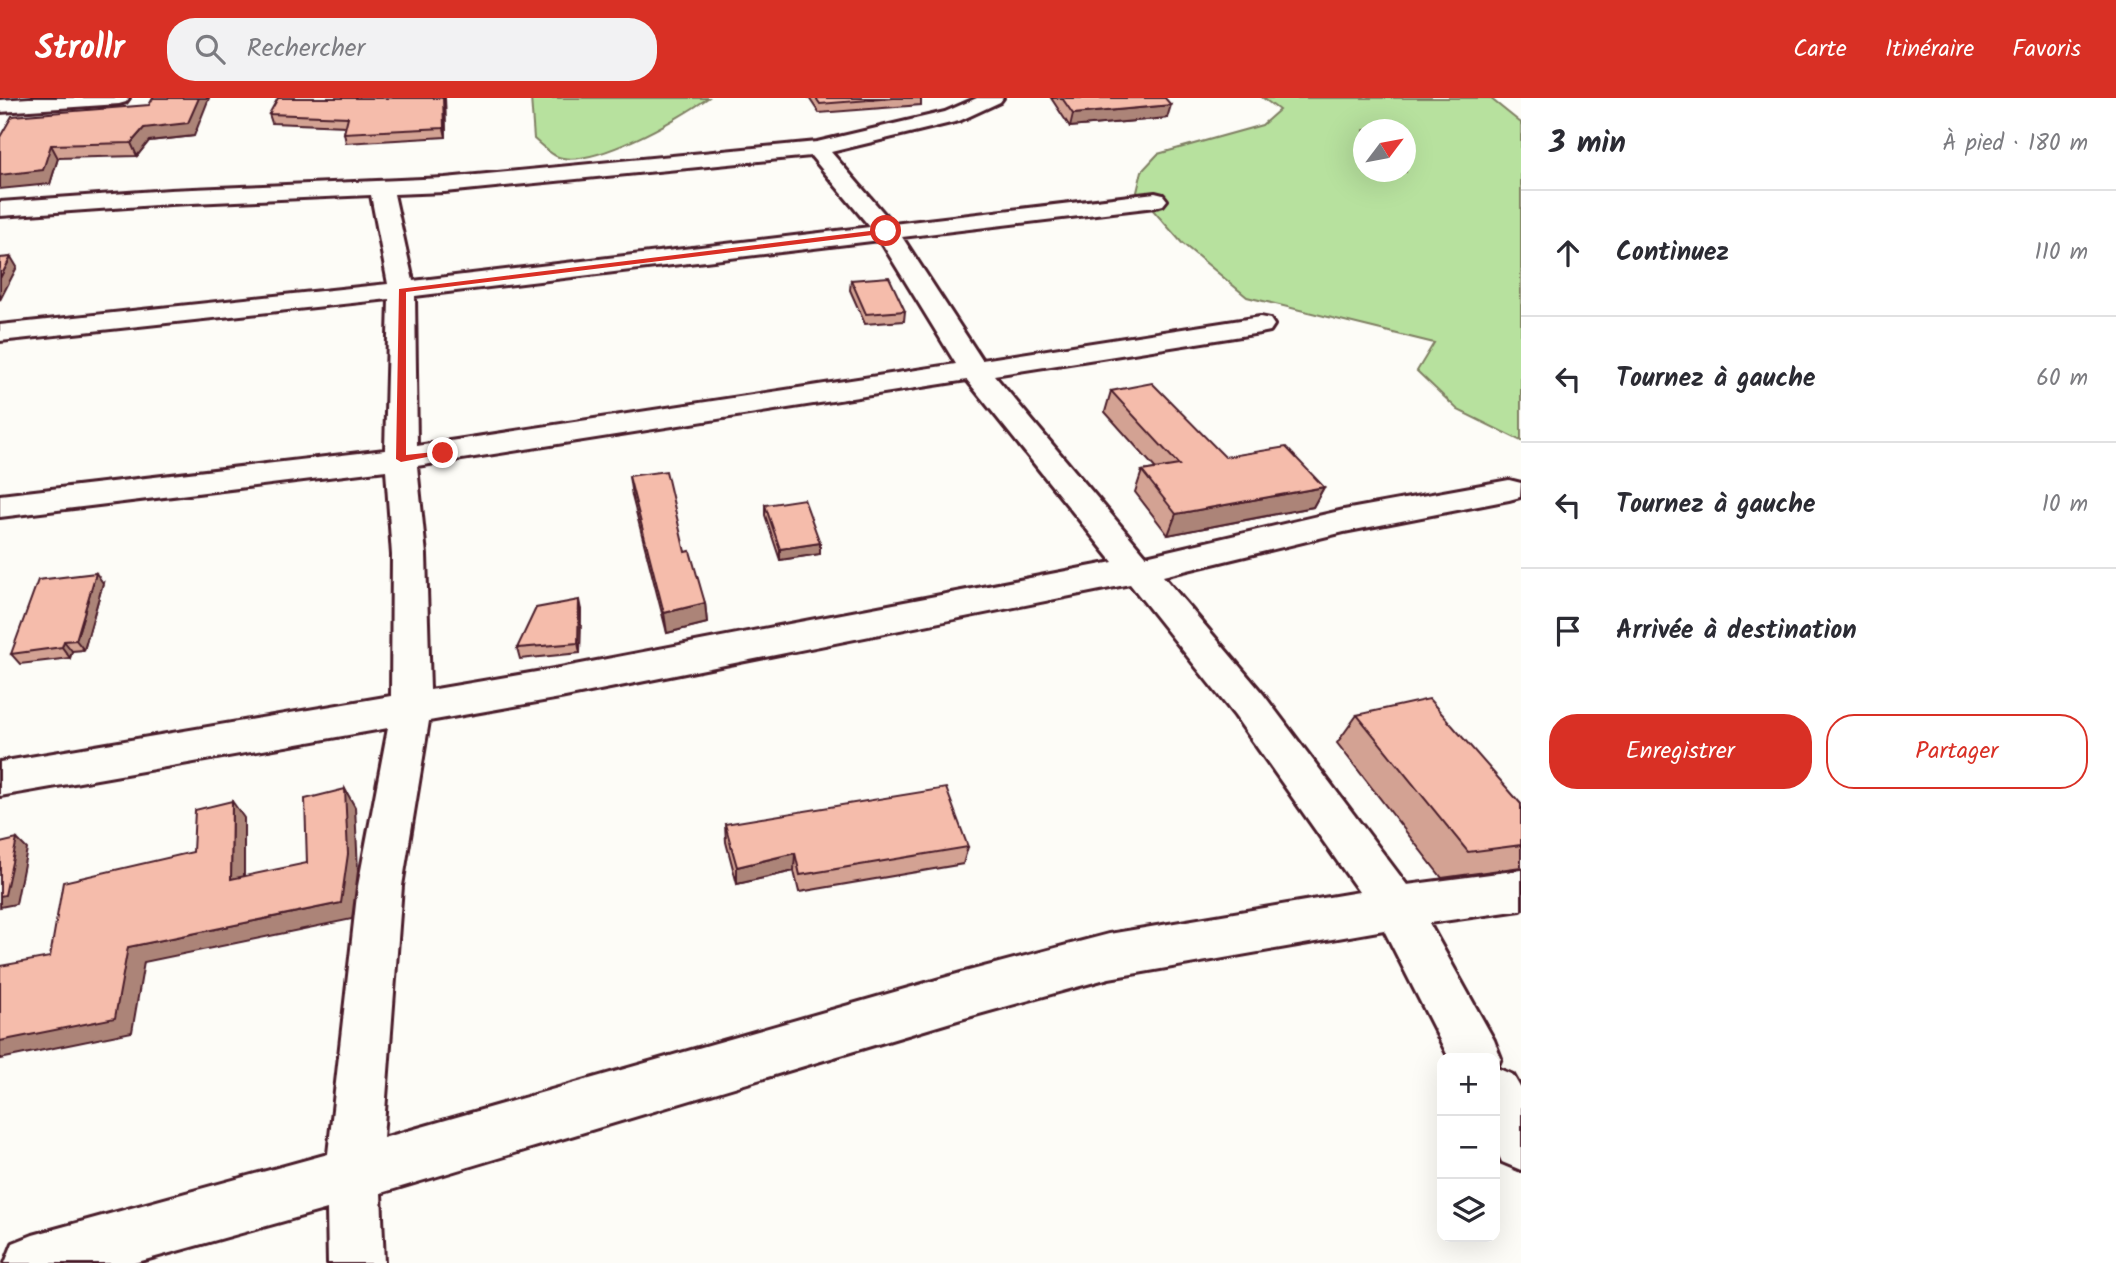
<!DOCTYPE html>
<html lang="fr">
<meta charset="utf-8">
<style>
:root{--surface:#fff;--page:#f2f2f3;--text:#2b2b33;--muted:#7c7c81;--line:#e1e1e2;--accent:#d93025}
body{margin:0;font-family:Kalam,sans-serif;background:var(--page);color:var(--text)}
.controls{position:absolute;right:21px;bottom:21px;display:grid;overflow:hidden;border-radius:14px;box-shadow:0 7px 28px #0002}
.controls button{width:63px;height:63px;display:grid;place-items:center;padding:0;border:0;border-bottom:2px solid var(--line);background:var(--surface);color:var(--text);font:35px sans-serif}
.compass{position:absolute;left:1353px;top:21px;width:63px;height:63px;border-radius:50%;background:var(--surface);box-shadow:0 7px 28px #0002;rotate:58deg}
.stop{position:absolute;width:21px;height:21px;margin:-16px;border:5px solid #d93025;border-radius:50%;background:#fff}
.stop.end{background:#d93025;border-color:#fff;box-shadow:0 2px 7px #0008}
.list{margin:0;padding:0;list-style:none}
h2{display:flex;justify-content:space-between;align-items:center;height:91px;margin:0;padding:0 28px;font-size:30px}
h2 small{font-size:23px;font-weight:400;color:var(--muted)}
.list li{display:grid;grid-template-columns:46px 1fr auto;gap:21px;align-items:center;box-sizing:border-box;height:126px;padding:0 28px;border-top:2px solid var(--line)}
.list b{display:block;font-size:26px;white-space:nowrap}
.list em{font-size:23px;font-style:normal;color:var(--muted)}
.actions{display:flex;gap:14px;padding:21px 28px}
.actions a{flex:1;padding:16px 0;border:2px solid var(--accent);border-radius:28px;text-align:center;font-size:24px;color:var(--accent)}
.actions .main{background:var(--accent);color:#fff}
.icon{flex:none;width:38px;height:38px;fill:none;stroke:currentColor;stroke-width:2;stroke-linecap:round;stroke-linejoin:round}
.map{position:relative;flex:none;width:1521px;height:1165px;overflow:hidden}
header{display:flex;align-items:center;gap:42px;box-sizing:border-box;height:98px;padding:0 35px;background:var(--accent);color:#fff}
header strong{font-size:33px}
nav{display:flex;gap:38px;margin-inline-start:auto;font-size:24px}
.search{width:490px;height:63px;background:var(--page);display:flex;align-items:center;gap:18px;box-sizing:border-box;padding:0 24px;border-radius:28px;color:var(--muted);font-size:26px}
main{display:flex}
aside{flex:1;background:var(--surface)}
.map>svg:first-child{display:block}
.green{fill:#b7e19e;stroke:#808064;stroke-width:2;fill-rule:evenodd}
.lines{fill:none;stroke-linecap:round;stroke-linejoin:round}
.minor-casing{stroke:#4a1f2b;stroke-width:6}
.minor{fill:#fdfcf7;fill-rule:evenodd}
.wall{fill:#d3a293;stroke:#4a1f2b;stroke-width:2}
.shaded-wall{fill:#ac8478;stroke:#4a1f2b;stroke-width:2}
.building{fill:#f5bcab;stroke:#4a1f2b;stroke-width:2}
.route{fill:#d93025}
</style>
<header>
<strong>Strollr</strong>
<div class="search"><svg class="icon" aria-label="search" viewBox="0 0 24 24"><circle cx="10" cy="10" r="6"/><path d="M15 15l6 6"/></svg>Rechercher</div>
<nav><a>Carte</a><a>Itinéraire</a><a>Favoris</a></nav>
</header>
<main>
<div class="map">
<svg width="1521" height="1165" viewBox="0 0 1521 1165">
<rect width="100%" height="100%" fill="#fdfcf7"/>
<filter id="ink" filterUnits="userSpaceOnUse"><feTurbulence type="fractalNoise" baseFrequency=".0143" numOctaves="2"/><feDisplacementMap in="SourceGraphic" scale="14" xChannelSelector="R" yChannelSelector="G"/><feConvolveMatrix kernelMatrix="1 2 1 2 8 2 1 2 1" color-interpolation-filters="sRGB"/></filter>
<g filter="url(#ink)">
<g class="green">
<path d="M531,0H708C680,20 589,73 556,58C548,54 541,47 534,41Z"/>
<path d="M1263,0H1490L1521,25V343L1458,312L1417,273L1434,245L1247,199L1182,145L1137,94L1142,73L1158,56L1262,27L1279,12ZM1364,32H1406V74H1364Z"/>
</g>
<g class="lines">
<g class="minor-casing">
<g id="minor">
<path d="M29,0H129L126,4L119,6L0,14V2Z"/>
<path d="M977,0H1003L1000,4L959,23L831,54L893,126L1155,95L1163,97L1167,102L1163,107L1155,109L902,139L982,262L1260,219L1270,221L1274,227L1270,233L1260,235L994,277L1146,458L1344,412L1509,382L1521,385L1520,399L1509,402L1344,434L1163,478L1263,596L1407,787L1521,772V812L1429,825L1494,942L1501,960L1497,970L1513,977L1521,991V1072L1502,1064L1495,1049V960H1449L1384,832L1109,880L961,921L381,1095L384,1165H328L327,1111L134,1165H5L13,1145L33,1137L328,1056L358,788L388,630L0,698V664L391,598L392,457L386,372L0,419V397L385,352L389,201L0,243V227L388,186L371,97L170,106L0,118V104L170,92L445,80L817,44L945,14ZM811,58L870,129L413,183L394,96L445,94ZM880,142L956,266L417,348L415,198ZM967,282L1113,464L560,570L430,592L426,457L417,368ZM1130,486L1235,618L1359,794L1109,836L961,875L383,1040L402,788L429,623L560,600Z"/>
</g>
</g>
<use href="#minor" class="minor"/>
</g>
<g class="wall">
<path d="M445,0L446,39L346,45L344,35L346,28L272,25L269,16Z"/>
<path d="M809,0H921V7L819,15Z"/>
<path d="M1051,0H1165L1167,20L1070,29Z"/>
<path d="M194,38L149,43L137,58L58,60L50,86L0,39Z"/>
<path d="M851,182L905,213L904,223L865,226L850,192Z"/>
<path d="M1111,293L1225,359L1324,389L1313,409L1168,437L1135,394L1142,373L1156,371L1105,314Z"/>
<path d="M629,378L685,454L705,505L707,525L667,535L632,398Z"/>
<path d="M765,407L820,445V456L780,462L765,417Z"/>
<path d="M103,485L84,552L72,553L70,560L20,566L11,556Z"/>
<path d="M581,512L580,555L520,561L517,550Z"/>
<path d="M1357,617L1521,706V769L1442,780L1337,645Z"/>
<path d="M725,726L968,749L963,766L799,794L794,773L737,786L726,744Z"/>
</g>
<g class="shaded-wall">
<path d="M199,0H209L194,38L149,43L137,58L131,45L144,30Z"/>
<path d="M443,0H445L446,39L444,30Z"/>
<path d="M1171,7L1167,20L1070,29L1073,16Z"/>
<path d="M51,47L58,60L50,86L0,91V77Z"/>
<path d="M11,159L17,169L0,202V180Z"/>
<path d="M1324,389L1313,409L1168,437L1176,416Z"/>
<path d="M820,445V456L780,462V451Z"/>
<path d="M96,475L103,485L84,552L76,542Z"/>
<path d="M579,502L581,512L580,555L578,545Z"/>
<path d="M705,505L707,525L667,535L664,515Z"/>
<path d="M64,543L72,553L70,560L62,549Z"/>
<path d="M345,691L355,709L358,773L352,821L144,864L132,934L0,961V943L128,849L341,805Z"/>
<path d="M232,703L244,720V797L231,781Z"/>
<path d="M17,741L27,751L16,806L0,809V798Z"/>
<path d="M795,755L794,773L737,786V769Z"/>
</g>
<g class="building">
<path d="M153,0H199L188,25L144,30L131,45L51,47L43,72L0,77V39L12,18L149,7Z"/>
<path d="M278,0H443L444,30L344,35L348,19L269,16Z"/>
<path d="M816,0H894L820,6Z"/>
<path d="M1062,0H1165L1171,7L1073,16Z"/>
<path d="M11,159L0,180V160Z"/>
<path d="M889,179L905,213L866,216L851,182Z"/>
<path d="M1152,285L1225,359L1286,349L1324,389L1176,416L1142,373L1179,367L1111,293Z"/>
<path d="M666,373L685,454L690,453L705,505L664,515L629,378Z"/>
<path d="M804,401L820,445L780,451L765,407Z"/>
<path d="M96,475L76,542L64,543L62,549L11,556L38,482Z"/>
<path d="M579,502L578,545L517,550L536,510Z"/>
<path d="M1429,601L1521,706V747L1468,754L1357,617Z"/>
<path d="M946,690L968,749L800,777L795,755L737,769L725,726Z"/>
<path d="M345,691L348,756L341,805L128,849L115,920L0,943V868L50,859L63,784L193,754L195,712L232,703L231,781L307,765L305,701Z"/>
<path d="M17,741L5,797L0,798V745Z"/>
</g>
</g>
<path class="route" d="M886,131L889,135L406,194V357L443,353L448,355L401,364L396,361L399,191Z"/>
</svg>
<div class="controls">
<button>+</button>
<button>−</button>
<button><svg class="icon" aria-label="layers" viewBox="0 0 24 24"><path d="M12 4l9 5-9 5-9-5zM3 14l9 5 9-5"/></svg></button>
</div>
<svg class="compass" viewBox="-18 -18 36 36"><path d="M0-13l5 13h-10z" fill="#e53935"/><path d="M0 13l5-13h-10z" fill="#7c7c81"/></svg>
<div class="stop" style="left:886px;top:133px"></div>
<div class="stop end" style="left:443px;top:355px"></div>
</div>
<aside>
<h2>3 min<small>À pied · 180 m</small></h2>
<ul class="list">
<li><svg class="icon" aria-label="ahead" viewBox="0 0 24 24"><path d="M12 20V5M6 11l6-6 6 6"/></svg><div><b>Continuez</b></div><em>110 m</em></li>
<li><svg class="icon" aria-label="left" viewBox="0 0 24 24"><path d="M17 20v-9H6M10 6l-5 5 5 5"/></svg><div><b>Tournez à gauche</b></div><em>60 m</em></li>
<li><svg class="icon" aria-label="left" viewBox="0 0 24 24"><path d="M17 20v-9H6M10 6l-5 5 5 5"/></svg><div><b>Tournez à gauche</b></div><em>10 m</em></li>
<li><svg class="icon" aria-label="arrive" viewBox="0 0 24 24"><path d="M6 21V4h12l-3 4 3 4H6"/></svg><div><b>Arrivée à destination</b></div></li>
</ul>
<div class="actions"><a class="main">Enregistrer</a><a>Partager</a></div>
</aside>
</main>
